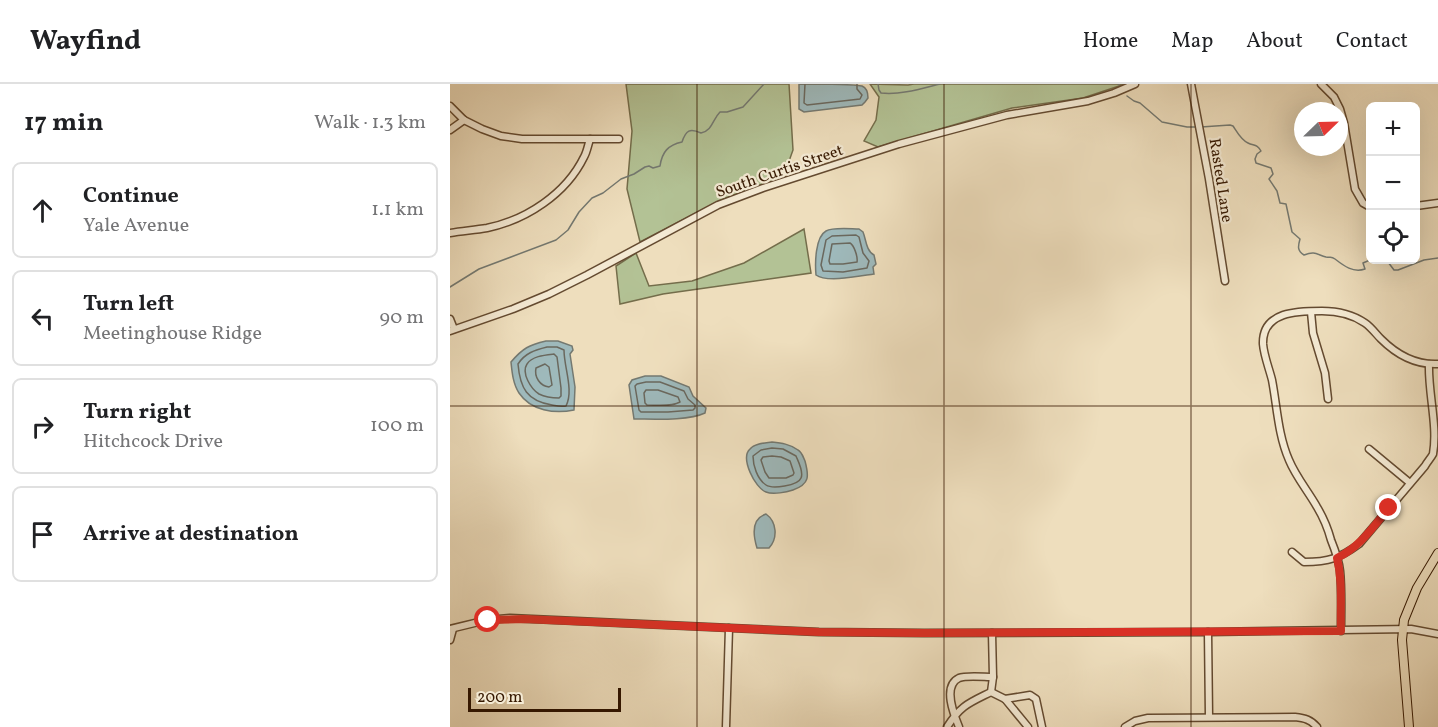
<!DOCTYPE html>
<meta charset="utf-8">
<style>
:root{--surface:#fff;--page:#f2f2f2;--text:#202124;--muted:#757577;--line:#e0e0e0}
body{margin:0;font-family:Vollkorn,serif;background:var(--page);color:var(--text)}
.controls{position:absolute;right:18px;top:18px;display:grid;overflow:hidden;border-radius:9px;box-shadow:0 6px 24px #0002}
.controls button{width:54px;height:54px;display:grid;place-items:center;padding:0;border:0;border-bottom:2px solid var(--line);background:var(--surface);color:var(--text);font:30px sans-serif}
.compass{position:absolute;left:844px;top:18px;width:54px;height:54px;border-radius:50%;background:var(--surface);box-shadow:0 6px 24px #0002;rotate:67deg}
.scale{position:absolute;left:18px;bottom:15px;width:153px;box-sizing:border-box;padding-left:6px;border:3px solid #361801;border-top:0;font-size:16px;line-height:21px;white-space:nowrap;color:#361801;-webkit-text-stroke:4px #f4ead4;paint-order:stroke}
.stop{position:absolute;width:18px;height:18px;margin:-14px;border:4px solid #d93025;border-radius:50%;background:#fff}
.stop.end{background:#d93025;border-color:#fff;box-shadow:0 2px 6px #0008}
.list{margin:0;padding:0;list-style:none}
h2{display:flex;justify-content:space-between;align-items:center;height:78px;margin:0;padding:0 24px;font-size:26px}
h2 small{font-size:20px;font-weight:400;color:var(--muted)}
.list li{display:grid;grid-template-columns:39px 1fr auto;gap:18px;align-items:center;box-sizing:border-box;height:96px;margin:0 12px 12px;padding:0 12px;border:2px solid var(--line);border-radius:9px}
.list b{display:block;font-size:22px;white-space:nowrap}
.list p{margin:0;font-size:20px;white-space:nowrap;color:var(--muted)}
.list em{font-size:20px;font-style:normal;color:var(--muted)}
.icon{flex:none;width:33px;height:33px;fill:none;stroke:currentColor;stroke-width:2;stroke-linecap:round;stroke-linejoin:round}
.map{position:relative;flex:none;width:988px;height:643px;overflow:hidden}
header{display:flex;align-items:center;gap:36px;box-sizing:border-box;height:84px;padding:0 30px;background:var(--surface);border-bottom:2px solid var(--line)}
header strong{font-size:28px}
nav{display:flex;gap:33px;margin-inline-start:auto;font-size:21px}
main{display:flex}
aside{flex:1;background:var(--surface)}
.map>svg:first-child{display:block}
.green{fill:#b3c295;stroke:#746d4b;stroke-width:1.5}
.water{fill:#9eb9bb;stroke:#747971;stroke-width:1.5}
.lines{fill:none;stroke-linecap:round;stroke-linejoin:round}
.shore{stroke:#6a685e;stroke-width:1.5}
.stream{stroke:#747971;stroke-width:1.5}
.minor-casing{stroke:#644a30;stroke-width:9}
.major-casing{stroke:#361801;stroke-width:10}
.minor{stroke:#f4ead4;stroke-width:6}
.major{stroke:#eedebd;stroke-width:8}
.route{stroke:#d93025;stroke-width:8}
.grid{fill:none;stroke:#361801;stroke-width:1.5;stroke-opacity:0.55}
.labels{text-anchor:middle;stroke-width:4.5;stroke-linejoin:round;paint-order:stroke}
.street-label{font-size:16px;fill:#361801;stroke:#f4ead4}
</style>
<header>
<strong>Wayfind</strong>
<nav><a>Home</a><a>Map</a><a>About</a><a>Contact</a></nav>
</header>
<main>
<aside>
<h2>17 min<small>Walk · 1.3 km</small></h2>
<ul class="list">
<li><svg class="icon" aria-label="ahead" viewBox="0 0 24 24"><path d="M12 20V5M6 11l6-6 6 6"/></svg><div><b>Continue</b><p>Yale Avenue</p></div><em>1.1 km</em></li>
<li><svg class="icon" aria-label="left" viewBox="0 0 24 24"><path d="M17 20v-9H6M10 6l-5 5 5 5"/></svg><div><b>Turn left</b><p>Meetinghouse Ridge</p></div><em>90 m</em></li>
<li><svg class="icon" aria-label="right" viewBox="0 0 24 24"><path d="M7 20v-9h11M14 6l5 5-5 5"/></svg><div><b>Turn right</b><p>Hitchcock Drive</p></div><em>100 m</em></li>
<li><svg class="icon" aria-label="arrive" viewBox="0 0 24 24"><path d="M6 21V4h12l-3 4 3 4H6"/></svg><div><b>Arrive at destination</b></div></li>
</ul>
</aside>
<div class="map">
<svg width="988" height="643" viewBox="0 0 988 643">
<rect width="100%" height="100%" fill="#eedebd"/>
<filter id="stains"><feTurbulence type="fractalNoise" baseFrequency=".00333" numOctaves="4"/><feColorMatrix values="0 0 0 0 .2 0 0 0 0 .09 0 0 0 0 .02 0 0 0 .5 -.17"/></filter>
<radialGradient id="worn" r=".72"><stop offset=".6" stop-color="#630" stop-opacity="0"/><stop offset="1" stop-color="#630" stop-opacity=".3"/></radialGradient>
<g class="green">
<path d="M176,0H339L343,66L333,94L269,117L190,158L177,105L182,47Z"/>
<path d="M420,0L458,1L464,0H675L633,14L562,24L428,63L414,57L426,36L429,13Z"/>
<path d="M354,145L361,189L213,210L170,220L166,182L186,169L199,202L242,197L294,179Z"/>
</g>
<g class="water">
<path d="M349,0C363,0 400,0 412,2C417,4 418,8 418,14L415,18L412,21L354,28L349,25Z"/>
<path d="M409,145L413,148C416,155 416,167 424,171L426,180L423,183L424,190C410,192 377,199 366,191C365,180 365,153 376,147C383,143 401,145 409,145Z"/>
<path d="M96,257H108L122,262L123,266L120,270L125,303L124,326C105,330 81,327 69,309C63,300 62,288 61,278C73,264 79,261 96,257Z"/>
<path d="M195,292H211L239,303L243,312L256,324L255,329C238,337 204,335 184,335L179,301L182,296Z"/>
<path d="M322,358C331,359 340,360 348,366C352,368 353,373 355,377C359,392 360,400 343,406C337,408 323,411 316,408C305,404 290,374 300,365C305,359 315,359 322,358Z"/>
<path d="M316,430C327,438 328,454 319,464H307C303,451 301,435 316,430Z"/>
</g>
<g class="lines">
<g class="shore">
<path d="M355,0L354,19L357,21L410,15L412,11L407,5V0"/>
<path d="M406,151L409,153L413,169L419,177L417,184L393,188L373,187L371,181L376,156L382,152Z"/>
<path d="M400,159C404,161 408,173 407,178L393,180H380L379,177L382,160Z"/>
<path d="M97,263H107L114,266C114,284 124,306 116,322C111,323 107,322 102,321C77,317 70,304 68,280C75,269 85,266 97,263Z"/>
<path d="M104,270L107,273L111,304V312L109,314C102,314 95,313 89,310C81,305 71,289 77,280C82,272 95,271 104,270Z"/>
<path d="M95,280L99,283L102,301L99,303C90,302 84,293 86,284Z"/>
<path d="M196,298H210L234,307L238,315L245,321V324L243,326L218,328H191L189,326L185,302L187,300Z"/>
<path d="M196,306H208L228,313L230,318C221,323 208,321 197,321L195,319L194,309Z"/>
<path d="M322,364L333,365L346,372C348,377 354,388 351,394C348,402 322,405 316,401C307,395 303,381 303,372L311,366Z"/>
<path d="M322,372L331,373L340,377L344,389L343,391L336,394H319L315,388L311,376L313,373Z"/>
</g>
<g class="stream">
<path d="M428,0L429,6L431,9C451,11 470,5 490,0"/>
<path d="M668,0L669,1"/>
<path d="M677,12L684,17L690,19L712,38L737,43H746"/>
<path d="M751,43L780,41L783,42C787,48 791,56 798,59C804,62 807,60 811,67L807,70L805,75L806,79L821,84L823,90L819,95L827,107L830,119L836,120L842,148L850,155C848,162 847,167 854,171C865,167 866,170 876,173C881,174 881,172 885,175C894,182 903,189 915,185L913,179C921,174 930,177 938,178L944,186H948L974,176L988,174"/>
<path d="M0,203L29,185L106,156L118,146L129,128L142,114L153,109L171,95L184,90L195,83L199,82L203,84L210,82C212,68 218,61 232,58C236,46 240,44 251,49C263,46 262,36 270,28H277L293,23L314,0"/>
</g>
<g class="minor-casing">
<g id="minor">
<path d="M741,0L759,95L775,197"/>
<path d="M871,0L884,13L890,25L894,39L905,105L913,119L920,123"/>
<path d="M0,22L14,36L32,45L51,52L72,55H169"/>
<path d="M0,46L14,36"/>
<path d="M966,122L988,119"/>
<path d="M0,149C12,147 25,146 37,144C76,136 116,110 134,73C137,68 138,61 140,55"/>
<path d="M861,228L863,249L875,289L878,315"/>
<path d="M0,235L4,245"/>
<path d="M0,247L63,225L99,210L137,191L268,121L313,104L449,60L557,31L638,17L664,9L685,0"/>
<path d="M919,365L960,399"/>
<path d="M842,468L854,478C879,478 890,474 909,460L975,382C977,378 981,374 983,370C988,342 978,309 979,280"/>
<path d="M0,545L37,536L60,534L369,548L474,549L758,548L961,545L988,550"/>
<path d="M891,547C891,527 892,507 890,487C889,477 885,466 881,456C878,445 873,433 867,423C858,407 846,393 839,376C828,351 827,322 822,296C819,284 814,272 813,260C812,227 848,227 872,227C887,227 902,230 915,239C921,243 926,250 931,255C947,271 966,281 988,280"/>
<path d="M758,548L759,633"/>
<path d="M0,556L3,545"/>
<path d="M541,608L555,615L578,643"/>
<path d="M555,615L580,611L586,615L592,643"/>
<path d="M276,643L279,544"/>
<path d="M497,643C511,621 519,619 541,608L543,593L542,549"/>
<path d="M509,643C504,631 492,602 509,594C516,591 534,593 543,593"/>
<path d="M675,643L685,637L698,634L845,633C855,634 861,636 867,643"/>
</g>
</g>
<g class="major-casing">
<path id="major" d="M959,643L952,556L954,536L967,504L988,469"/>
</g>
<use href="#minor" class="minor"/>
<use href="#major" class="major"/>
</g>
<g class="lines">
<path class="route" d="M38,536L74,535L369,548L474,549L891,547C890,522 893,498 887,474C910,463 923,443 939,424"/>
</g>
<path class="grid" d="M247,0V643M494,0V643M741,0V643M0,322H988"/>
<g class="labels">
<g class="street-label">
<text transform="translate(329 86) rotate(-19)" y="6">South Curtis Street</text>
<text transform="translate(772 96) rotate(81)" y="6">Rasted Lane</text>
</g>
</g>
<rect width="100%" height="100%" filter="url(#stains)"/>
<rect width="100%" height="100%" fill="url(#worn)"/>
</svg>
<div class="controls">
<button>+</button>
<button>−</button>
<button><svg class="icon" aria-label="locate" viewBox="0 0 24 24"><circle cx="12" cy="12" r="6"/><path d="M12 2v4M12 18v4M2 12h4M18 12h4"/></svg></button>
</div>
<svg class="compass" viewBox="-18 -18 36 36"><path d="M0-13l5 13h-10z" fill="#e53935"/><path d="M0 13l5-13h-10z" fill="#757577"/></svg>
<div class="scale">200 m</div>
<div class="stop" style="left:38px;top:536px"></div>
<div class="stop end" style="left:939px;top:424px"></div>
</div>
</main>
